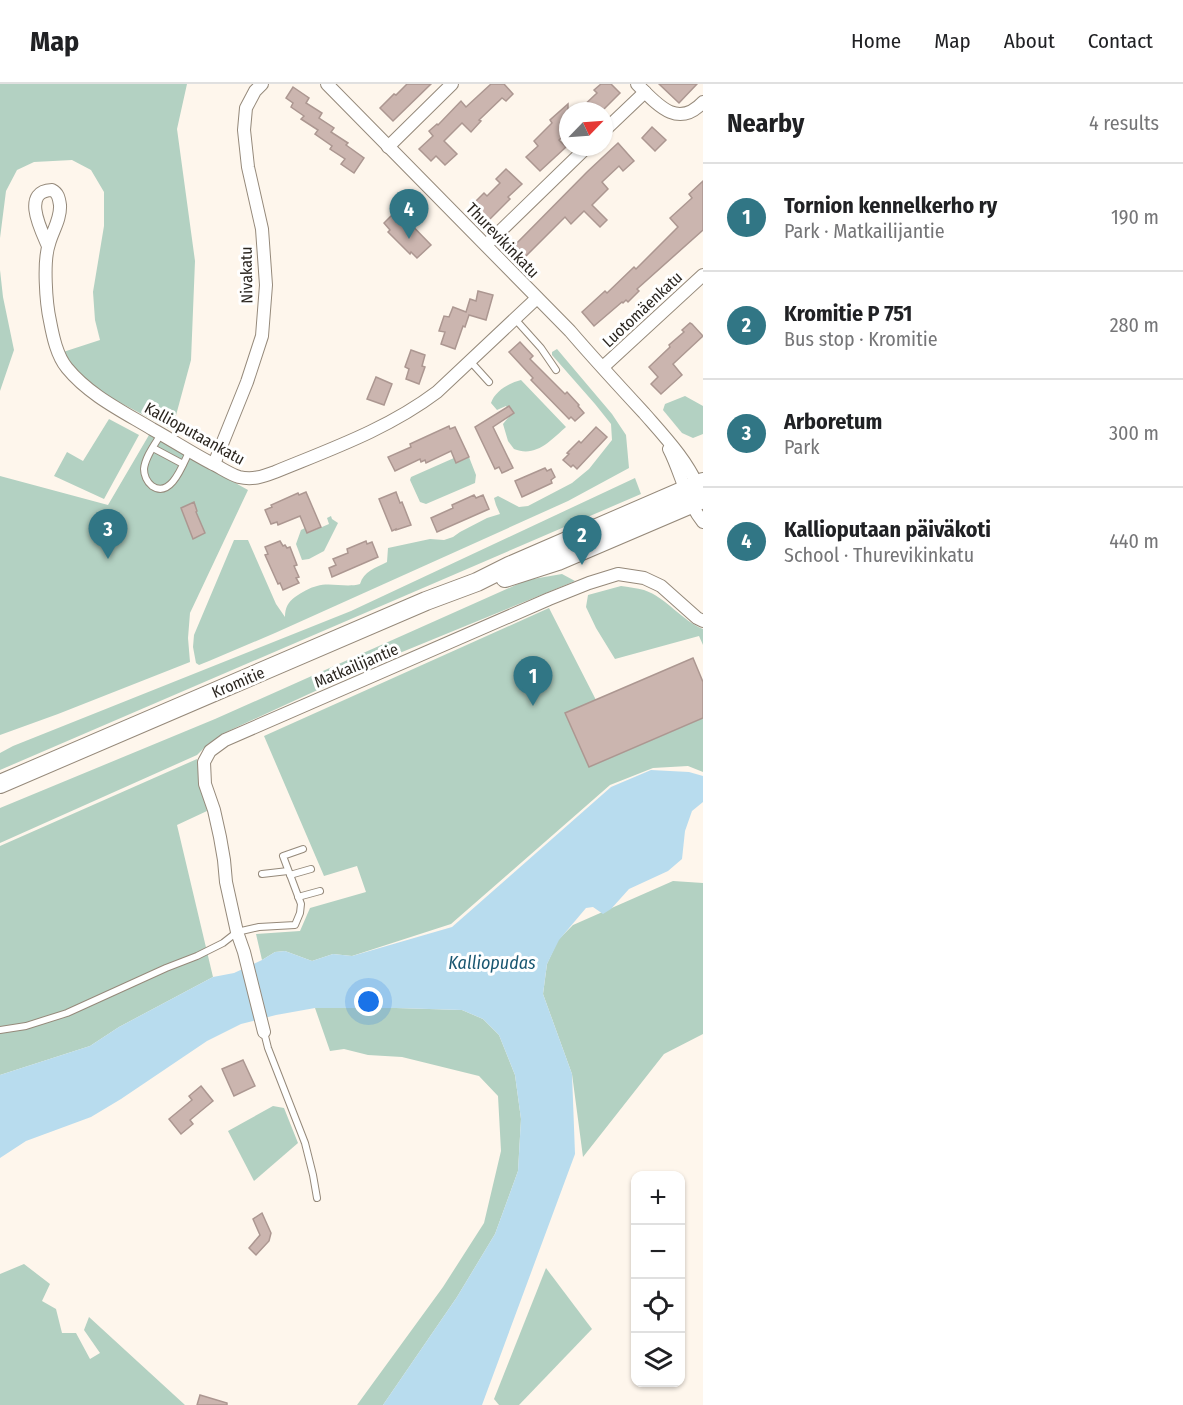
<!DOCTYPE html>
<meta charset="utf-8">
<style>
:root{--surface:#fff;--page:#f6f6f6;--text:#202124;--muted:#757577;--line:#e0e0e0;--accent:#317685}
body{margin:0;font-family:"Fira Sans Condensed",sans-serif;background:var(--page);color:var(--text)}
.controls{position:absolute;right:18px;bottom:18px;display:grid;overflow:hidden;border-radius:12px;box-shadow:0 2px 4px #0004}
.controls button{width:54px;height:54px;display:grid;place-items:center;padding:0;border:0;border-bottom:2px solid var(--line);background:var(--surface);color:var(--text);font:30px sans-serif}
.compass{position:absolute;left:559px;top:18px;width:54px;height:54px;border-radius:50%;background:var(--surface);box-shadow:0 2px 4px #0004;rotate:65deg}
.you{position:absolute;left:369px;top:918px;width:21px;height:21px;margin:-15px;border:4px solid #fff;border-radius:50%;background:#1a73e8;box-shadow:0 0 0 9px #1a73e833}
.badge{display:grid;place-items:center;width:39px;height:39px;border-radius:50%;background:var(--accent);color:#fff;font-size:20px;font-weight:700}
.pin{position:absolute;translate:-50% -50px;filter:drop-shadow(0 2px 3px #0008)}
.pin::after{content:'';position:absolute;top:32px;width:21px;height:18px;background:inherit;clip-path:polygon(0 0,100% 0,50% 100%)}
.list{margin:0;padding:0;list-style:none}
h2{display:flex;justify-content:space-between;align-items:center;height:78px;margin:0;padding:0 24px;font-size:26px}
h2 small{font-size:20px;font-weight:400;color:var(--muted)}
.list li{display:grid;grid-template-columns:39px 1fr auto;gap:18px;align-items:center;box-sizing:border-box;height:108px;padding:0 24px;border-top:2px solid var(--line)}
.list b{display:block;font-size:22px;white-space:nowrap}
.list p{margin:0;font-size:20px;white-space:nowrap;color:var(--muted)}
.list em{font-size:20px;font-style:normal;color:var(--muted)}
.icon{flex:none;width:33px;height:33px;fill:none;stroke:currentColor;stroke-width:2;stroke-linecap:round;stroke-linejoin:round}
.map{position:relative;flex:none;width:703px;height:1321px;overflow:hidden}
header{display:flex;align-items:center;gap:36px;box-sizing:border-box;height:84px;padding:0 30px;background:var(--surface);border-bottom:2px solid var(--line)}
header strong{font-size:28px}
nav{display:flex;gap:33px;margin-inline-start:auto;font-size:21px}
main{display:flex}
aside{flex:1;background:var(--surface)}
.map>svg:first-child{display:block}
.green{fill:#b3d1c2}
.water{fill:#b8dcee}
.building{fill:#cbb5af;stroke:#ac9791;stroke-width:1.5}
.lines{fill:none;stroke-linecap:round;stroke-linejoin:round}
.service-casing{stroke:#95897a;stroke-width:8}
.minor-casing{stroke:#95897a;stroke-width:14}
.secondary-casing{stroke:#95897a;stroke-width:20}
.service{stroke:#fff;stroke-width:6}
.minor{stroke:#fff;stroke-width:12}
.secondary{stroke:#fff;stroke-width:18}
.labels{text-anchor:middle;stroke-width:6;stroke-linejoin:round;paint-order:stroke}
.street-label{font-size:16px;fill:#2b2620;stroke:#fff}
.water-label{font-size:18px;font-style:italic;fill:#195771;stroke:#fff}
</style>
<header>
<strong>Map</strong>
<nav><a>Home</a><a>Map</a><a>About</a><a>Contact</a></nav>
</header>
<main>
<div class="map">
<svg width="703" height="1321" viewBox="0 0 703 1321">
<rect width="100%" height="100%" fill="#fef6ec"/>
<g class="green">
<path d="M0,0H187L177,45L195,177L191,276L172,346L117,317L110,325L57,270L100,256L95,236L93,208L104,142V108L91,86L72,76L34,78L17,86L6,107L0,154Z"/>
<path d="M0,186L3,213L14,266L0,307Z"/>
<path d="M557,265L612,330L626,351L629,384L568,417L275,549L209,577L199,581L196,579L193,563L194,551L234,456H248L276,520L285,533C285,524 288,518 295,513C302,508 309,504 317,502C330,498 346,504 360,500C364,487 375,484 387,478L388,464L430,455L444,456L453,453L460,448L487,434L500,430L496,421L494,414L498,412L519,423L528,422L572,399L589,385L612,356L611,340L595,320L552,271V268Z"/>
<path d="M521,296L566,343C551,356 536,374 514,365L508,357L503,340L511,330L506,322L497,326L491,319C495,307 509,299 521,296Z"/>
<path d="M685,312L703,322V350L693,354L682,349L663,326L665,320Z"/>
<path d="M109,335L139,351L104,415L54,392L67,368L83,377Z"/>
<path d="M149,351L248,406L190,529L188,554L190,578L58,630L0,651V392L108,421Z"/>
<path d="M469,373L476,391L475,399L426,420L420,418L410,396L411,393L454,374L456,379Z"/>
<path d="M635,394L641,410L0,686V669L13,662L351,527Z"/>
<path d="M331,432L332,435L338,439L324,467L309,475L302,476L296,460L301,446L305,444L308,449L329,440L327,434Z"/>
<path d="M562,490L575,497L385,575L224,649L208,660L197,671L0,759V724L215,635L527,496Z"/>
<path d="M621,502C628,503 637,504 644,506C667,514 681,536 703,545V561L699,552L615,575L596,544L586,523L588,511Z"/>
<path d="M549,524L596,616L565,629L589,683L703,634V688L688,682L653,684L610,701L451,840L352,872L333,870L312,877L285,867L275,868L262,876L256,850L300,847L310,824L366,808L357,782L324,792L264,652Z"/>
<path d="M197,675L207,727L177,741L213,893L119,943L90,962L0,991V762Z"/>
<path d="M673,797L703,799V950L664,970L583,1073L572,990L543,910L547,880L558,856L573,841Z"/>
<path d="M315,924H396L462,926L483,935L499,951L515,991L521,1035L518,1087L495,1150L457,1213L383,1321H357L443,1203L484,1139L501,1067L498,1012L479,992L402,973L368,971L344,965L330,967Z"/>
<path d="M273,1022L284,1024L298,1059L254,1097L228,1047Z"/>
<path d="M24,1180L50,1200L42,1217L56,1225L62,1249H76L90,1275L100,1269L84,1246L89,1233L185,1321H0V1190Z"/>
<path d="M546,1184L592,1245L519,1321H499L494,1315Z"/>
</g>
<path class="water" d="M651,686L689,688L703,692V718L692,727L685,747L682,775L668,787L629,805L611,825L603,830L593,823L586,824L559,856L547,880L543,910L572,990L575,1070L482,1321H383L457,1213L495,1150L518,1087L521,1035L515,991L499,951L483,935L462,926L396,924H315L276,931L241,940L207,957L121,1015L91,1033L26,1057L0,1074V991L90,962L119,943L213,893L234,889L262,876L275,868L285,867L312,877L333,870L352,872L452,843L611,703Z"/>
<g class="building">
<path d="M407,0H431L393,37L380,24L394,10L396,11Z"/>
<path d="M491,0H504L513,10L506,17L502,14L479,36L481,37L471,48L462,39L444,57L457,70L445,81L436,72L431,77L419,65L433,52L429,47L437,40L438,41L461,17L466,23Z"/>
<path d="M601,0H611L620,9L602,27H578L597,9L594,6Z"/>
<path d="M659,0H697L679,19Z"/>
<path d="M293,3L309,14L306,19L322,29L319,34L334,44L331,48L348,59L346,61L364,74L354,89L341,80L345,75L330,65L332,62L315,50L318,46L301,35L304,32L291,23L293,19L286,14Z"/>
<path d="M568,20V48L559,56L566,63L540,87L526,73L538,62L534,57L552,39L550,36Z"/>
<path d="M652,43L666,56L655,67L642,54Z"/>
<path d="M618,59L634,77L623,87L619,82L602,98L608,105L592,121L607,136L600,143L584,127L571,140L565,133L522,176L511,165L587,88Z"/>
<path d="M506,85L522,100L508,113L510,115L486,139L470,123L484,109L487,112L500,99L496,95Z"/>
<path d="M703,97V146L637,205L639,207L628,218L626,216L623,219L622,218L594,242L582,228L605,207L607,209L634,183L636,185L678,143L670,134L692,114L689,110Z"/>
<path d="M397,126L431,161L417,174L411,168L410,170L388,148L390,146L384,139Z"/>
<path d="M478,207L493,211L486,236L469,231L465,243L463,242L455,265L441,260L445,248L439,247L444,232L449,233L453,223L466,228L470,215L476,217Z"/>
<path d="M690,239L692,240L703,252L673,280L682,291L661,310L651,300L658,293L649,283L670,263L669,261L684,248L682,246Z"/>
<path d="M520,258L533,272L530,275L565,310L567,308L579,321L578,322L584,329L575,337L571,333L569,335L531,296L533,294L509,268Z"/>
<path d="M411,266L425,271L422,282L425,283L419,300L406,295L409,285L405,283Z"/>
<path d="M376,293L392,300L384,321L367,315Z"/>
<path d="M509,322L514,329L493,343L513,384L502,389L499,383L495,385L475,343Z"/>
<path d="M449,342L450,345L455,343L469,373L456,379L451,367L426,379L425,376L421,378L420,375L395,387L388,373L411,363L410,360Z"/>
<path d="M596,343L607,353L577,385L573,381L571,383L563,376L569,370L567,369L579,357L581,359Z"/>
<path d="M545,384L547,387L551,385L555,393L551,396L552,399L522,413L515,397Z"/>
<path d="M306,408L321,443L307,449L300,432L278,441L277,438L271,440L265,426L272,423L271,421L298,409L299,411Z"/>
<path d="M396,408L400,419L402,418L411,441L396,446V445L392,447L379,415Z"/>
<path d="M474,411L476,414L483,411L489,425L437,448L431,434L453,424L452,421Z"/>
<path d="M194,418L197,427L196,428L205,449L193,455L181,424Z"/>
<path d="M280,457L283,462L285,461L287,464L290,463L297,481L294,482L299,493L296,494L299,499L283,506L280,499L278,500L265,471L268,470L265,463Z"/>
<path d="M366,457L367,460L372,458L378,473L332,493L329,484L336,481L333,475L348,469L347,465Z"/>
<path d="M693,574L703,598V634L589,683L565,629Z"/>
<path d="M243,976L255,1002L234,1012L222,985Z"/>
<path d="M201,1002L213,1017L190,1036L193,1040L181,1050L169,1035L192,1016L189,1012Z"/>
<path d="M262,1129L271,1149L269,1157L256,1171L249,1164L260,1151L253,1135Z"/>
<path d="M200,1311L227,1319V1321H197Z"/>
</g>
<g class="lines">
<g class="service-casing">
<g id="service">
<path d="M515,235L541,264L556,286"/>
<path d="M470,277L489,298"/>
<path d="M161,350C155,360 145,373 144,385C144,391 147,398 152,402C171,415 183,380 189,368"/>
<path d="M153,364L183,380"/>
<path d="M262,790L288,787"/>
<path d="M290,791L311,785"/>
<path d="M298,813L320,807"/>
<path d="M0,946L26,942L67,929L166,884L197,872L223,859L237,848L259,843L295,841L300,829L301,820L283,772L303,765"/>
<path d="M264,948L268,964L305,1059L313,1091L317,1114"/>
</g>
</g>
<g class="minor-casing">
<g id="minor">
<path d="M327,0L570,247C594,275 619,302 644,329C665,353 688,377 700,407"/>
<path d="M637,0C656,19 677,46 703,18"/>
<path d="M604,47L645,8"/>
<path d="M388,63L452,0"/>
<path d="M486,161L587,63"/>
<path d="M48,162C41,146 21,107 52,106C58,109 59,114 60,121C61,135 52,148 49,160C43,177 46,219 50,237C53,253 57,272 67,284C89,311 122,327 152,345C172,356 190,368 211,379C220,383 229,390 239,393C252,396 262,393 275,388C331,365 388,345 437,308L537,214"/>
<path d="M603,283L703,191"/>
<path d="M669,365C681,388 686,417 703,438"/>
<path d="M214,380L247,298L262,252L266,201L262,145L248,83L244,46L246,24L255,7L262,0"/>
<path d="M264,948L244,868L237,848L226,798L224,776L220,753L214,726L205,700L204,678L210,667L225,656L549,515L589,499L618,490L644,494L661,502L697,534L703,537"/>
</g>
</g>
<g class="secondary-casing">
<g id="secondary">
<path d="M505,494L558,477L703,415"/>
<path d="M0,700L426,517L477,498L509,482L703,398"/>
</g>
</g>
<use href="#service" class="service"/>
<use href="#minor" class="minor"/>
<use href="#secondary" class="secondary"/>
</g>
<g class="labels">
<g class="street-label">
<text transform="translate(503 156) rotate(46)" y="6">Thurevikinkatu</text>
<text transform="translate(246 191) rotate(-91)" y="6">Nivakatu</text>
<text transform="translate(642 225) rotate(-43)" y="6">Luotomäenkatu</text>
<text transform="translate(195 349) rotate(29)" y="6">Kallioputaankatu</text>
<text transform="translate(356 581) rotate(-23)" y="6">Matkailijantie</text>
<text transform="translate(238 598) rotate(-23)" y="6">Kromitie</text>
</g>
<g class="water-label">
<text x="492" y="885">Kalliopudas</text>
</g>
</g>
</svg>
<div class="controls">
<button>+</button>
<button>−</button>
<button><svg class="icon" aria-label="locate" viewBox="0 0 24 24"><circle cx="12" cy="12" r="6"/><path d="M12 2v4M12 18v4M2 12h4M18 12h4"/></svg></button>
<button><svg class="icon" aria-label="layers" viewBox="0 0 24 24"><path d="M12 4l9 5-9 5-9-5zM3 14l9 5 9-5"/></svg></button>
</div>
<svg class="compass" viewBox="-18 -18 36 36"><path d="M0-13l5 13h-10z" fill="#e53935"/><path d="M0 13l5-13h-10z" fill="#757577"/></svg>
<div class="you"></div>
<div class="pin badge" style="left:533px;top:622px">1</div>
<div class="pin badge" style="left:582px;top:481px">2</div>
<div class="pin badge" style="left:108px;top:475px">3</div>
<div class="pin badge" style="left:409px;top:155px">4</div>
</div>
<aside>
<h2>Nearby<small>4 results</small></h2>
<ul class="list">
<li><span class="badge">1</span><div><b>Tornion kennelkerho ry</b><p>Park · Matkailijantie</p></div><em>190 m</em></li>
<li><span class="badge">2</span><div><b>Kromitie P 751</b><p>Bus stop · Kromitie</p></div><em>280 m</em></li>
<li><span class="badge">3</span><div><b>Arboretum</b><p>Park</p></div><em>300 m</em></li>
<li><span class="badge">4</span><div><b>Kallioputaan päiväkoti</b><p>School · Thurevikinkatu</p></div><em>440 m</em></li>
</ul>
</aside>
</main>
